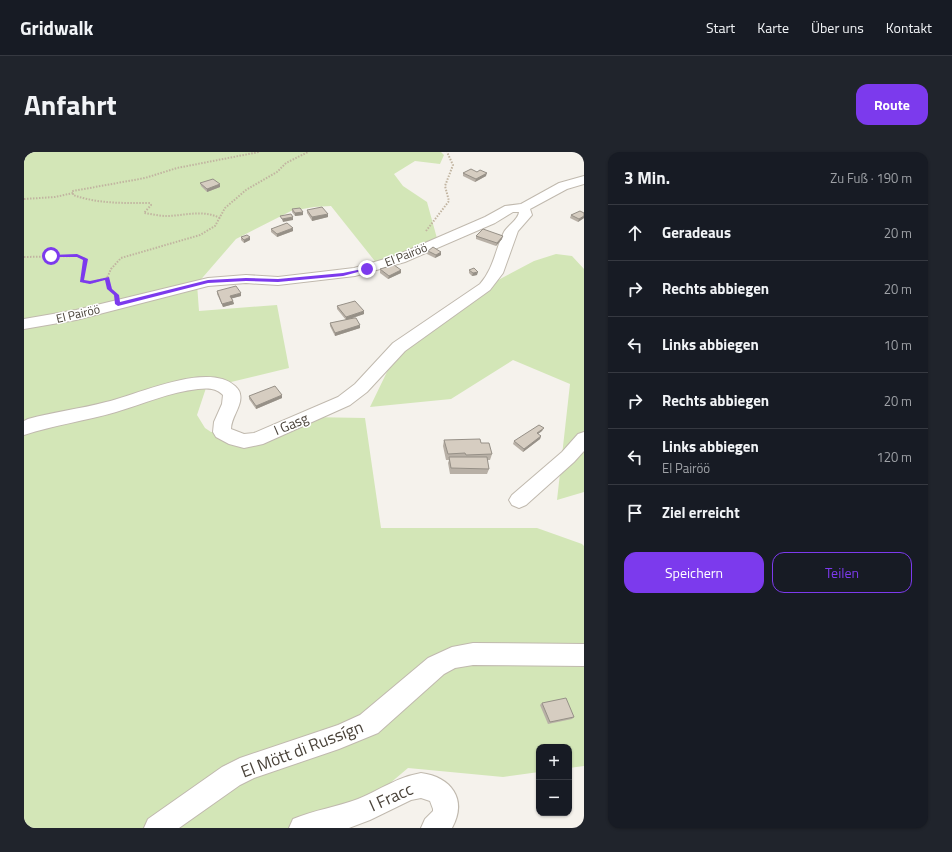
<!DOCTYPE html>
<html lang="de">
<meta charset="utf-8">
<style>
:root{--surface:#171b24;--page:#20242c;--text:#f1f3f6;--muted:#9ea1a6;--line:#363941;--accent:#7c3aed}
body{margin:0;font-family:"Titillium Web",sans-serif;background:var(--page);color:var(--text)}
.controls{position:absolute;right:12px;bottom:12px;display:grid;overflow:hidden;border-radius:8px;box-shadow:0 1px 3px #0004}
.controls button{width:36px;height:36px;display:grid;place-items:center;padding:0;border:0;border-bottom:1px solid var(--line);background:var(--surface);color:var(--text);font:20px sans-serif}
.stop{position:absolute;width:12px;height:12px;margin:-9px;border:3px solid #7c3aed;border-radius:50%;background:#fff}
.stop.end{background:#7c3aed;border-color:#fff;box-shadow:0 1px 4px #0008}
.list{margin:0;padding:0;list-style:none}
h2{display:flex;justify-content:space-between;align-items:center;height:52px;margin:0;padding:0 16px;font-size:17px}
h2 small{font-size:13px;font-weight:400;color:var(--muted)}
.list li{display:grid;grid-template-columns:26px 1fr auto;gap:12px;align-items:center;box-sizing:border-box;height:56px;padding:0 16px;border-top:1px solid var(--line)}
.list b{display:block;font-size:15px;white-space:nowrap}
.list p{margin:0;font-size:13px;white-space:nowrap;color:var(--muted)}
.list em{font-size:13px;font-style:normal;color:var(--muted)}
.actions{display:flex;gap:8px;padding:12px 16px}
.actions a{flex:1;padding:9px 0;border:1px solid var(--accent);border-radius:12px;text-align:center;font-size:14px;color:var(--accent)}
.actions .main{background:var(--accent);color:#fff}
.icon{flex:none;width:22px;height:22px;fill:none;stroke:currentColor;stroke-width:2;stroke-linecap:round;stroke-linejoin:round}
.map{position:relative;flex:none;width:560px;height:676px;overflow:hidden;border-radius:12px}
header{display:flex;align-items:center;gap:24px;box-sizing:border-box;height:56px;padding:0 20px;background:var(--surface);border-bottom:1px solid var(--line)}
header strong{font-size:19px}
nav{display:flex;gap:22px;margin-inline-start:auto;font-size:14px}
.intro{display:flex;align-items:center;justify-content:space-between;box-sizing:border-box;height:96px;padding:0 24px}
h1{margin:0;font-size:28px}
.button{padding:10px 18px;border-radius:12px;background:var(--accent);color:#fff;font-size:14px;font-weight:700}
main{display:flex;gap:24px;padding:0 24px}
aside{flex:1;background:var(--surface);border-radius:12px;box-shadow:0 1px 3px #0004}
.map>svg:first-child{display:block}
.green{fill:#d3e6b7}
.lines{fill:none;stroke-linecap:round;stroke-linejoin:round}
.minor-casing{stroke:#c0b9ae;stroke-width:2}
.path{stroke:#c1b4a0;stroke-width:2;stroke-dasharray:1.5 1.5;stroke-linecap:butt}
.minor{fill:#fff;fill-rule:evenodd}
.wall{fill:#b8b0a6}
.shaded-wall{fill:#969087}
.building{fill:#d6cdc1;stroke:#969087}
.route{fill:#7c3aed}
.labels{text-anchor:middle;stroke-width:3;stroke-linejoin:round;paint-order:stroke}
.far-street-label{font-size:12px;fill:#494239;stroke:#fff}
.street-label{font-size:14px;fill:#494239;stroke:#fff}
.near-street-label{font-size:17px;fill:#494239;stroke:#fff}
</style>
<header>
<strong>Gridwalk</strong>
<nav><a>Start</a><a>Karte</a><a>Über uns</a><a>Kontakt</a></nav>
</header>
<div class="intro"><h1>Anfahrt</h1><a class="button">Route</a></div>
<main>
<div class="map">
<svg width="560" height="676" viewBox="0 0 560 676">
<rect width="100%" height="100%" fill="#f5f2ec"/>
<g class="green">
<path d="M0,0H417L420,3L416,12L391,9L370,22L379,34L403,50L414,90L354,113L307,54L290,55L267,59L212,87L173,132L175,159L253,153L265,216L182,236L173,263L181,276L187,280H198L210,287L284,265L341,266L357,376H513L558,392L560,394V614L545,616V595H515V620L479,625L384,616L313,676H0Z"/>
<path d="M532,102L548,104L560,117V340L533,348L546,232L489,208L427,247L346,255L375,195L461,135L510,109Z"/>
</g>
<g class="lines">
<g class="minor-casing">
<g id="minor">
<path d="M560,24V32L543,37L506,57L508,63L494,79L479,121L466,138L381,199L343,240L326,253L239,292L220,296L205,292L192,285L189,280L190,270L198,252L199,243C192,236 184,236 174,237C146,240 119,252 92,260C61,269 30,273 0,283V269L4,267C29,260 56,257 82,250C113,243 184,209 211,234C213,236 216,239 216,242C219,253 207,265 207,277L220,282L230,281L314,245L331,232L369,191L456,132C470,116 471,98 480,80C484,73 494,68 495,60H489L471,71L381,110L331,124L254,133L222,131L184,134L52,168L0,177V167L52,158L184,126L222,123L254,125L330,116L371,104L461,65L481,54L497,52L535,31Z"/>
<path d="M560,280V299L550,310L502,353L495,356L488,353L485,348L488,343L538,300L554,282Z"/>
<path d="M449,491L560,492V514L449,513L431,516L420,522L354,581L315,597L230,626L216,633L155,676H120L124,667L198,615L216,606L314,573L336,563L404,506L428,495Z"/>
<path d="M397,621C427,625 444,647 428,676H397L401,667L409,659V657L406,649L397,646L387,648L346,668L325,676H265L269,667C290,658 313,655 334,647C356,638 373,625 397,621Z"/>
</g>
</g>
<g class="path">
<path d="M0,47L31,45L49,41"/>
<path d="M196,66C178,57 160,64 142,64C135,64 127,62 120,61L127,53L126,51C99,51 75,52 49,43V39L121,26L153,16L235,0"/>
<path d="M402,79L425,49L421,34L429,13L423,0"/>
<path d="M0,105L53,104L62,107L57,129L66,131L83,126"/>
<path d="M88,139L85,135L83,126L87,117L97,106L176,83L191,74L201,56L222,38L253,20L262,11L284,0"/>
</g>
<use href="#minor" class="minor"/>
</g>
<g class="wall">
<path d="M439,21L462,24L451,30L439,24Z"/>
<path d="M176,31L196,35L183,40L177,34Z"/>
<path d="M268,57L279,63L271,64L268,60Z"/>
<path d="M283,58L304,65L288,69L283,61Z"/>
<path d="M560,61V66L554,70L546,66L547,63Z"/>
<path d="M247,77L269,79L253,85L247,80Z"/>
<path d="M452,84L478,87L472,94L452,87Z"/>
<path d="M217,85L226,88L220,91L217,88Z"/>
<path d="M404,99L417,103L411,106L403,102Z"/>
<path d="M356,117L377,118V121L364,127L356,121Z"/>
<path d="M445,118L453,123L448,124L445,121Z"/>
<path d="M193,139L217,144L208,146L210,152L199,155L193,142Z"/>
<path d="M313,154L340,162L329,166L336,173V176L311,184L306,174V171L322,168L313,157Z"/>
<path d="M225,244L258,246L232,257L225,247Z"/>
<path d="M518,279L514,282L517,284L516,287L499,300L489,292L490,289Z"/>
<path d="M420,288L457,291L468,302L466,308H463L465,317L463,322H426L424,311L425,308H422L419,294Z"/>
<path d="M518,551L550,565L548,567L524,572L516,553Z"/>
</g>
<g class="shaded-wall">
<path d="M463,21L462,24L451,30L452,27Z"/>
<path d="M196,32V35L183,40V37Z"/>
<path d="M279,60V63L271,64V61Z"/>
<path d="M304,62V65L288,69V65Z"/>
<path d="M560,64V66L554,70L555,67Z"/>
<path d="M269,65V68L259,70L258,67Z"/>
<path d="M269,76V79L253,85V82Z"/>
<path d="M479,84L478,87L472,94L473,91Z"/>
<path d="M226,85V88L220,91V88Z"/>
<path d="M417,100V103L411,106L412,103Z"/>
<path d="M377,118V121L364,127L365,124Z"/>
<path d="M454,120L453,123L448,124L449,121Z"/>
<path d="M217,141V144L206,147V144Z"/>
<path d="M209,149L210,152L199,155L198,152Z"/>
<path d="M340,159V162L322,168V165Z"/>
<path d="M336,173V176L311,184V181Z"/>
<path d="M258,243V246L232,257V254Z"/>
<path d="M520,276L518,279L511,284L513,281Z"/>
<path d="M517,284L516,287L499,300L500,297Z"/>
</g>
<g class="building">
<path d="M447,17L453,20L456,18L463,21L452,27L439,21Z"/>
<path d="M189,27L196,32L183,37L176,31Z"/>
<path d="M298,55L304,62L288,65L283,58Z"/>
<path d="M276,56L279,60L271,61L268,57Z"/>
<path d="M556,59L560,61V64L555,67L547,63Z"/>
<path d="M267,62L269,65L258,67L256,64Z"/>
<path d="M263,71L269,76L253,82L247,77Z"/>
<path d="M459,77L479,84L473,91L452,84Z"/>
<path d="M223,83L226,85L220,88L217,85Z"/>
<path d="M409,95L417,100L412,103L404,99Z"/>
<path d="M370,113L377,118L365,124L356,117Z"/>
<path d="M450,116L454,120L449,121L445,118Z"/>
<path d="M212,134L217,141L206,144L209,149L198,152L193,139Z"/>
<path d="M331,149L340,159L322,165L313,154Z"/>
<path d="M330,166H332L336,173L311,181L306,171Z"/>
<path d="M251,234L258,243L232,254L225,244Z"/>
<path d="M515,273L520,276L513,281L517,284L500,297L490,289Z"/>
<path d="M456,287L457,291H465L468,302L442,303L441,301L424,302L420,288Z"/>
<path d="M425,305H463L465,317L427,316Z"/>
<path d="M542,546L550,565L526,570L518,551Z"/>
</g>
<path class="route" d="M53,102L64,107L60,128L66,129L85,125L88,137L95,143L96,150L184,128L222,126L254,127L319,121L343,116L345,117L319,124L254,130L222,129L184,131L94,154L91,152L90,143L83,137L81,128L66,132L56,130L59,108L53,105H27L25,104L27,103Z"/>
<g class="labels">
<g class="far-street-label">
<text transform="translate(382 103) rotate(-21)" y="4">El Pairöö</text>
<text transform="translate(54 162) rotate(-13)" y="4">El Pairöö</text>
</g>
<g class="street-label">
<text transform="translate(267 272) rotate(-23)" y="5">I Gasg</text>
</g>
<g class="near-street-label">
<text transform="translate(278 597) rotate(-21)" y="6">El Mött di Russígn</text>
<text transform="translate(367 645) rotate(-24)" y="6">I Fracc</text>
</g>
</g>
</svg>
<div class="controls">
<button>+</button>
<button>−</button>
</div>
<div class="stop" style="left:27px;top:104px"></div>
<div class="stop end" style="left:343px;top:117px"></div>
</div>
<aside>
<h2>3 Min.<small>Zu Fuß · 190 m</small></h2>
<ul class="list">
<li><svg class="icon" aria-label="ahead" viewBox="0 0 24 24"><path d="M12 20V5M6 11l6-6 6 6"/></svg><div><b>Geradeaus</b></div><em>20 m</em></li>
<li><svg class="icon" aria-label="right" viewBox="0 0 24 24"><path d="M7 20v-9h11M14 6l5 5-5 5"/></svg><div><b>Rechts abbiegen</b></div><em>20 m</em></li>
<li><svg class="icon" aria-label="left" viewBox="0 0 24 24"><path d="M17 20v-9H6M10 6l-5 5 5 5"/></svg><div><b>Links abbiegen</b></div><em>10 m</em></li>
<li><svg class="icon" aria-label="right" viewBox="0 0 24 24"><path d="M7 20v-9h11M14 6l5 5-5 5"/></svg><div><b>Rechts abbiegen</b></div><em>20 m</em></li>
<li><svg class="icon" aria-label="left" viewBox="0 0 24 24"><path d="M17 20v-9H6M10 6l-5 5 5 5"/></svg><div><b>Links abbiegen</b><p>El Pairöö</p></div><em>120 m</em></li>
<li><svg class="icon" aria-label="arrive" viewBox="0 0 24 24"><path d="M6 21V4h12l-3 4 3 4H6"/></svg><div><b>Ziel erreicht</b></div></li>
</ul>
<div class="actions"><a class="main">Speichern</a><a>Teilen</a></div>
</aside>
</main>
